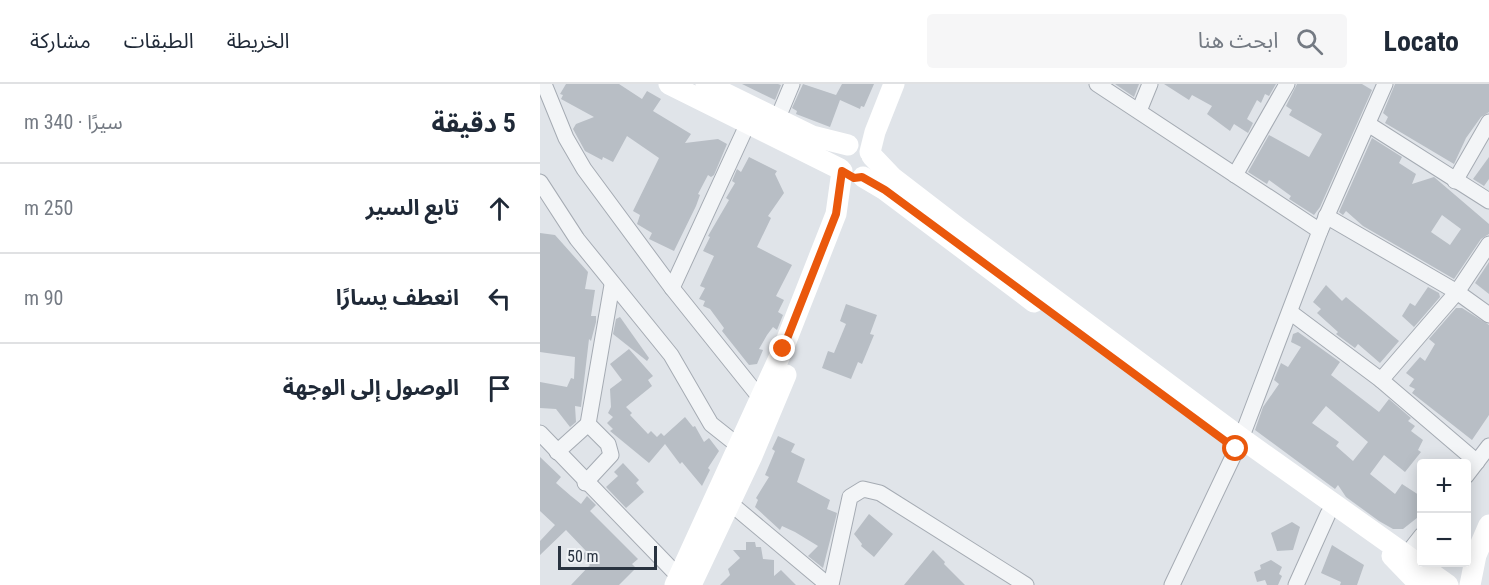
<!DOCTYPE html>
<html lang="ar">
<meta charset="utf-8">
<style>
:root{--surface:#fff;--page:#f6f6f7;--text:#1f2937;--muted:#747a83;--line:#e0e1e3}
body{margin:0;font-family:"Roboto Condensed","Noto Sans Arabic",sans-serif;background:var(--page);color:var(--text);direction:rtl}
.controls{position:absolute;right:18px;bottom:18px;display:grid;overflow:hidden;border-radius:6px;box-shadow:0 3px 15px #0003}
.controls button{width:54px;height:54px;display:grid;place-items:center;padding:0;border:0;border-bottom:2px solid var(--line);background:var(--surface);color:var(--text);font:30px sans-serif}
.scale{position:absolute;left:18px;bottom:15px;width:99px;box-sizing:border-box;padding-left:6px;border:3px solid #293340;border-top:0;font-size:16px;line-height:21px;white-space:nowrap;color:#293340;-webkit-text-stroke:4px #f0f3f6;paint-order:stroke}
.stop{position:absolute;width:18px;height:18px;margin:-14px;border:4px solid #ea580c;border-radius:50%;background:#fff}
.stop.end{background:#ea580c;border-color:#fff;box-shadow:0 2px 6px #0008}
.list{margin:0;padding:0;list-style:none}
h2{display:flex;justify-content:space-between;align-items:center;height:78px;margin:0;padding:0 24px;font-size:26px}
h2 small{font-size:20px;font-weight:400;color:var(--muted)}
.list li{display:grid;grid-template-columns:39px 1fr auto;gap:18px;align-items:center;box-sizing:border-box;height:90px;padding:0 24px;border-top:2px solid var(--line)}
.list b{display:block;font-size:22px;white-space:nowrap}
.list em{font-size:20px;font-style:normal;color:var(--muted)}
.icon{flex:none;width:33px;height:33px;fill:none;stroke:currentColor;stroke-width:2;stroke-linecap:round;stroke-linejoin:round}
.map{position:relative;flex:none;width:949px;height:501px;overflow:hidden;direction:ltr}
header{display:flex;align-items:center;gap:36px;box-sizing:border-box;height:84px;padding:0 30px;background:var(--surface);border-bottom:2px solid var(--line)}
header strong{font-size:28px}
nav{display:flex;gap:33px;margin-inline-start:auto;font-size:21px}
.search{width:420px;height:54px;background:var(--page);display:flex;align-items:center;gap:15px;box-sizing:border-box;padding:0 21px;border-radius:6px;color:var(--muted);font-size:22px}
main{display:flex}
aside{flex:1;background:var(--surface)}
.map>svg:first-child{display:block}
.building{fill:#b8bec5;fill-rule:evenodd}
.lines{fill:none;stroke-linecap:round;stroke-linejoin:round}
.street-casing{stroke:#a5abb3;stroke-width:17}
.street{stroke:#f3f5f7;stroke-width:15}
.secondary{stroke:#fff;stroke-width:21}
.route{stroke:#ea580c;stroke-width:8}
</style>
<header>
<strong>Locato</strong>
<div class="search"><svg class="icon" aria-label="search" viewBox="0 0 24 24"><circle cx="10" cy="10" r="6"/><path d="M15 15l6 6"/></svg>ابحث هنا</div>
<nav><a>الخريطة</a><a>الطبقات</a><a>مشاركة</a></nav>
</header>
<main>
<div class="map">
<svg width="949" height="501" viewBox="0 0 949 501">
<rect width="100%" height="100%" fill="#e0e4e9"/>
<g class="building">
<path d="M26,0H79L102,15L107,7L121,15L113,27L151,50L145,59L178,55L187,60L174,91L171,93L168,91L158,110L160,111L156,122L134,167L109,155L112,149L97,140L100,131L93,127L119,74L87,52L73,78L63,73L62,76L45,67L33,45L36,40L54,33L21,15L23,11L20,10Z"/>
<path d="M202,0H238L241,1L235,16Z"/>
<path d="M263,0L296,11L302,0H334L324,23L321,22L320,25L300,16L290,43L256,30L257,27L252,24Z"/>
<path d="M575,0H599L594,13Z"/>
<path d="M624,0H736L729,12L725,10L721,19L717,16L707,35L713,39L708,49L694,40L690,47L667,30L672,22L652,11L649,16Z"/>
<path d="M757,0H822L832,6L780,123L774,131L749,115L751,112L729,96L727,100L708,88L729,51L769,73L782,50L749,31L752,26L746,22Z"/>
<path d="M855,0H949V28L941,33L926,54L914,80L845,39L848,33L843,29Z"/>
<path d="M832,54L862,73L859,79L876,90L872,100L894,93L949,140V150L941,155L914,195L823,142L806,127L803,131L799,128ZM902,131L921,145L910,161L891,148Z"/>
<path d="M209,73L237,87L235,90L244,109L228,132L231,134L217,163L252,181L236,212L244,216L238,228L243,231L237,246L233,243L227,251L219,265L223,266L217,280L209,281L182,247L184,244L170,225L163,222L165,217L159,215L165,204L160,202L174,172L163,167L170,153L168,152L189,116L186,114L195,99L192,97L197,85L201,88Z"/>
<path d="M949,73V95L944,102L933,95Z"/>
<path d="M0,149L15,151L48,188L45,205L55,206L51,232H56V238L51,257L49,255L41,323L35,322L36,338L30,343L16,325L0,324V298L27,303L31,294L34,295L35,273L0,268Z"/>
<path d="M949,178V210L935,199Z"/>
<path d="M786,201L802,217L806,213L859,257L840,279L818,260L815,264L796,250L798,248L777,229L781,225L773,218Z"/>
<path d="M888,203L899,209L900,213L874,243L862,232L870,219L875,222Z"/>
<path d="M306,220L337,231L330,250L334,251L322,280L318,278L311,295L282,284L288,267L294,269L306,240L300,237Z"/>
<path d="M916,224H922L949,241V331L932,356L872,309L875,305L869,302L874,295L866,289L880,273L885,277L895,260L889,255Z"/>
<path d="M80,233L109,274L107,277L73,250L76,235Z"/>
<path d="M758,248L800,278L791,291L839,328L849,315L871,334L868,337L875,342L871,347L883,356L878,366L881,368L865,388L844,371L830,390L855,410L862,400L882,413V430L863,445H853L839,437L806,413L798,401L795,405L715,346L723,323L739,300L734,296L741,279L748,283L761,263L751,258L753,250ZM786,322L828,358L813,377L796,362L799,358L772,339Z"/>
<path d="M89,265L113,292L108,296L112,302L86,323L92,329L90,331L108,350L111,347L117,353L121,349L124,352L145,333L153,343L155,342L164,358L169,354L179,367L168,384L170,386L162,402L142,378L140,380L125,360L109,379L70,347L73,345L67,339L73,333L68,329L71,323L70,305L82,296L70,280Z"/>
<path d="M238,352L255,360L251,368L265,375L257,398L290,416L287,425L297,429L283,484L268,472L278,462L255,448L242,442L240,446L215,423L218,416L216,414L229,393L225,391L235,367L232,365Z"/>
<path d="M0,373L21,393L16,399L31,412L41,420L47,412L56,421L50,427L98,475L92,480L96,484L79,501H31L50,481L41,472L46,467L26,446L0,471V457L15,441L0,427Z"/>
<path d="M83,379L99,396L96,399L104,408L86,424L66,403L78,392L74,388Z"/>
<path d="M329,430L353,450L334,473L321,462L322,460L314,450Z"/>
<path d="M752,438L760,443L753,466L737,467L731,449Z"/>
<path d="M206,458H215L216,463H221L223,475L234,476V492L241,486L256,501H180L190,491L188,485L200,474L193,466H206Z"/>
<path d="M792,461L824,481L817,501H800L801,498L781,489Z"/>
<path d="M393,466L405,478L404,480L425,501H364Z"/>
<path d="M731,476L742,483L739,490L742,492L738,501H727L725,496L717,498L714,488L721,485L720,481Z"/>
</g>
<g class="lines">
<g class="street-casing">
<g id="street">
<path d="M4,0L26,54L44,85L132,204L221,315L228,320"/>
<path d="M557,0L780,147"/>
<path d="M599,27L610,0"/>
<path d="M237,36L252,0"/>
<path d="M828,40L949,117"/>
<path d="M695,91L747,0"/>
<path d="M915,97L949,38"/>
<path d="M0,98L37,155L131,271L171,340L200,363"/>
<path d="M786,132L917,208L949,231"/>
<path d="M132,204L208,39"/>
<path d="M750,228L841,296L937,378"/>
<path d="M841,296L917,208L949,160"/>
<path d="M0,349L144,498"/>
<path d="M17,368L48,340L72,201"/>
<path d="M926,392L949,362"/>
<path d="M45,399L71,371L68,360L48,340"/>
<path d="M190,419L288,501"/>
<path d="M867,470L882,451"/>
<path d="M291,501L310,413L323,405L340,409L486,501"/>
<path d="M632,501L699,360L780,147L845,0"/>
<path d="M756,501L788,430"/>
</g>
</g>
<use href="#street" class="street"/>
<g class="secondary">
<path d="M129,0L300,85"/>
<path d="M166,0L272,52L308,61"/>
<path d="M330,68L335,48L354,0"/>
<path d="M332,72L352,93L417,143L701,354L908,501"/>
<path d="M323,93L345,106L494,218"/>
<path d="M852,472L880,501"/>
<path d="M135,501L243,265L296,130L302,87"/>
<path d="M151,501L212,372L246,291"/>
<path d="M930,501L936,471L949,441"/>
</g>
</g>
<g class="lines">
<path class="route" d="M243,265L296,130L302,87L314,94L322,93L345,106L696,365"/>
</g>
</svg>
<div class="controls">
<button>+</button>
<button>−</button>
</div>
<div class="scale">50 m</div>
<div class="stop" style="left:696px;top:365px"></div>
<div class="stop end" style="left:243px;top:265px"></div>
</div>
<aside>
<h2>5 دقيقة<small>سيرًا · 340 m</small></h2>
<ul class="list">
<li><svg class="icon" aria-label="ahead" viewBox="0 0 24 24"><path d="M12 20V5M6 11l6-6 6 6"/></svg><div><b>تابع السير</b></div><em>250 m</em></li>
<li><svg class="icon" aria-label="left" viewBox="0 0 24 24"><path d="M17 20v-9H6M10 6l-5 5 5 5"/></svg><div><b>انعطف يسارًا</b></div><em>90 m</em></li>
<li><svg class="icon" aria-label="arrive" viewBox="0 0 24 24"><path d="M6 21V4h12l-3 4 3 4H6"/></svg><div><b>الوصول إلى الوجهة</b></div></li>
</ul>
</aside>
</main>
